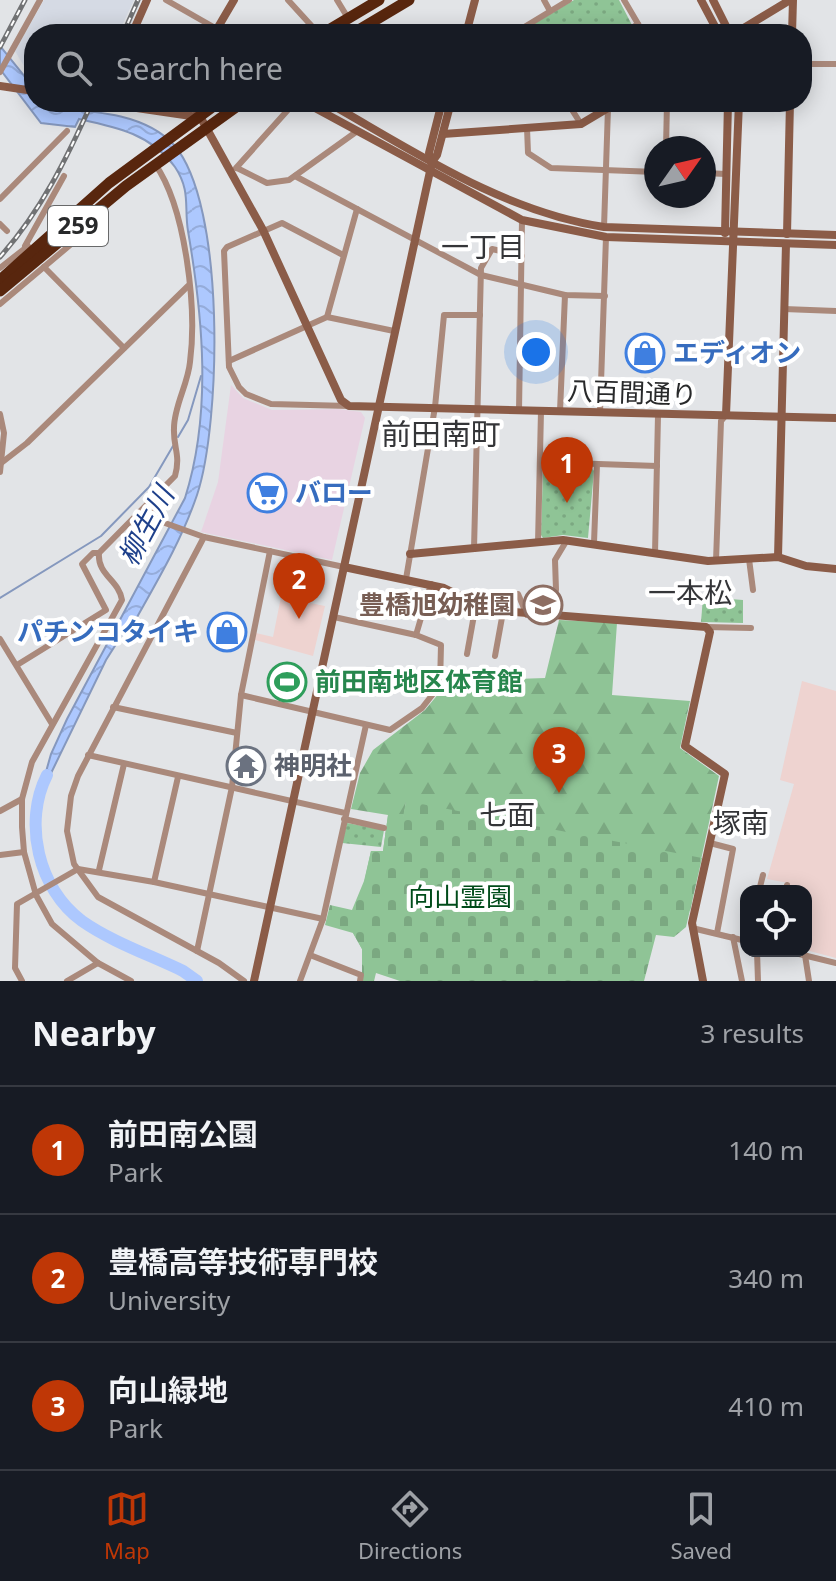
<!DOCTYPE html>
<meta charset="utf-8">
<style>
:root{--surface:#171b24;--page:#20242c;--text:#f1f3f6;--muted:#9ea1a6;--line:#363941;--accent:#bf3706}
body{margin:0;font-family:"Noto Sans","Noto Sans JP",sans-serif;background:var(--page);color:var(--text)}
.controls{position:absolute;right:24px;bottom:24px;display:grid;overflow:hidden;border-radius:16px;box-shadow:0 4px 20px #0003}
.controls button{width:72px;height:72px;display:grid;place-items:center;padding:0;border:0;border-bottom:2px solid var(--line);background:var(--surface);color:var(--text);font:40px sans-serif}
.compass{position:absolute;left:644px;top:136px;width:72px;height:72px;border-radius:50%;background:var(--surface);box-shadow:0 4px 20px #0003;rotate:56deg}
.you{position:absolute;left:536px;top:352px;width:28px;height:28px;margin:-20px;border:6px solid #fff;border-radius:50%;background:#1a73e8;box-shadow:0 0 0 12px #1a73e833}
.badge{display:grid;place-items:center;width:52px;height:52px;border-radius:50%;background:var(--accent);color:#fff;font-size:26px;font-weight:700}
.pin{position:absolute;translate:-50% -66px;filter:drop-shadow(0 2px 4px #0008)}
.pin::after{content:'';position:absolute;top:42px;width:28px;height:24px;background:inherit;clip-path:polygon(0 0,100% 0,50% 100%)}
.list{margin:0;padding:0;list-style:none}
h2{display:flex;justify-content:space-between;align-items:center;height:104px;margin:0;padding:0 32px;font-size:34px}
h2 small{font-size:26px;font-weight:400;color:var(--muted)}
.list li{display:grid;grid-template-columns:52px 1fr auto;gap:24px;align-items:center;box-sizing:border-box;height:128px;padding:0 32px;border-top:2px solid var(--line)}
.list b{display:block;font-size:30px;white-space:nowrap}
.list p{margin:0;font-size:26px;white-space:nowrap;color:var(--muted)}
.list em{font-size:26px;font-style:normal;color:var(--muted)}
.icon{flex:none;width:44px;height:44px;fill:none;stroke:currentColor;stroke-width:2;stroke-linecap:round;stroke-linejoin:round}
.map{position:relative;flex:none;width:836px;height:981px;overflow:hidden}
.search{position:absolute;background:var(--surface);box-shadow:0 4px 20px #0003;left:24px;right:24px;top:24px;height:88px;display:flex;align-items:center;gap:20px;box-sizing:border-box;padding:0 28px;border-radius:32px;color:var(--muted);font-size:30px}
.sheet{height:488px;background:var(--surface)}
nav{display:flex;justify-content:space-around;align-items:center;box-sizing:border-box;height:112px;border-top:2px solid var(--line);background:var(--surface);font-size:22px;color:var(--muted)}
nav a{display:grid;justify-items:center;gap:4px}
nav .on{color:var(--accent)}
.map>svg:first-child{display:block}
.commercial{fill:#e8d3e2}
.built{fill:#d5dae4}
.education{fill:#eed3d0}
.grass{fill:url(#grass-dots)}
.forest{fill:url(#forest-firs)}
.cemetery{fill:url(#cemetery-stones)}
.water{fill:url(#water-waves);stroke:#8598be;stroke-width:2}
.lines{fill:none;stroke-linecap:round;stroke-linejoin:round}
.stream{stroke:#8598be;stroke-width:2}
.river{stroke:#adc8fe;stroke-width:12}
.street{stroke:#aa897b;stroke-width:6}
.secondary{stroke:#8b5c48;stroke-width:8}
.highway{stroke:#58260e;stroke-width:11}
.rail-casing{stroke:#717274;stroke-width:5}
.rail{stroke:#fff;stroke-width:2;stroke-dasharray:6;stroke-linecap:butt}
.labels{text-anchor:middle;stroke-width:8;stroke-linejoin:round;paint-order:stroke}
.shield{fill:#fff;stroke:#68696a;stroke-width:2}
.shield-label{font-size:24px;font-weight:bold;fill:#28292a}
.shop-label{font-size:26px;font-weight:bold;fill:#366cbe;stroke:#fff;text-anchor:start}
.street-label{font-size:26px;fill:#28292a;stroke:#fff}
.education-label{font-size:26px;font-weight:bold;fill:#785e54;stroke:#fff;text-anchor:end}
.leisure-label{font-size:26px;font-weight:bold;fill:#27864d;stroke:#fff;text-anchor:start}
.worship-label{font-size:26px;font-weight:bold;fill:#5b616d;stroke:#fff;text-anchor:start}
.park-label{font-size:26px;fill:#004c1a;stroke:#fff}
.neighbourhood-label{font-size:28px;fill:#343538;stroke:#fff}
.water-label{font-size:28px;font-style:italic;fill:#1e408b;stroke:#fff}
.quarter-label{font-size:30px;fill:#343538;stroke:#fff}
</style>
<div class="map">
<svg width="836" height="981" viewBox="0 0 836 981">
<defs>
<pattern id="grass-dots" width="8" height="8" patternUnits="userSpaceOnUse" patternTransform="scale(2)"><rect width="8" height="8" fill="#8fc496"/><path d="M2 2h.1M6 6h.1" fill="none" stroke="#7ba881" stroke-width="1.8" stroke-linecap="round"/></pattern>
<pattern id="forest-firs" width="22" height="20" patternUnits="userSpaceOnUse" patternTransform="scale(2)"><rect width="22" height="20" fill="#8fc496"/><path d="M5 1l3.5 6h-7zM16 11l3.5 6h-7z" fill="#7ba881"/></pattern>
<pattern id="cemetery-stones" width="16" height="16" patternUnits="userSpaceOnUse" patternTransform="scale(2)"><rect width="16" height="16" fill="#8fc496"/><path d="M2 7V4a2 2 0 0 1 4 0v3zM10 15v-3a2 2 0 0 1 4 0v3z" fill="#7ba881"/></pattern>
<pattern id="water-waves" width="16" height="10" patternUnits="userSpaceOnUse" patternTransform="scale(2)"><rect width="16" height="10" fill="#adc8fe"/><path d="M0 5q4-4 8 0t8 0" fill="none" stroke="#95acda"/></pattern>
</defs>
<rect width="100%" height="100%" fill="#e2e4e7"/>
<path class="commercial" d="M231,385L243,398L272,410L339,409L361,412L365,418L332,560L201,532L218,482Z"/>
<path class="built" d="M44,0H134L118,34H34V83L15,51Z"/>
<g class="education">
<path d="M281,597L325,606L313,656L255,640L256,633L273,637Z"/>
<path d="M802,681L836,691V958L806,950V891H787L788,883L767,879L794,784L780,780Z"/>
</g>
<g class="grass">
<path d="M574,0H619L632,25L616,34H528L527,28Z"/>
<path d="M547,465L591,467L594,471L588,538L563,535L543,538L541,535L543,469Z"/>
<path d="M703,597L743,600V623L701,622Z"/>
<path d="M347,823L384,830L381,847L342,843Z"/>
</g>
<path class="forest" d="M559,620L617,623L612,695L690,701L680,748L719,776L690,911L638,847L406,802L396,865L379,863L374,981H362V949L353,933L371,851H383L388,815L351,809L360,773L373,750L425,710L444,687L463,681L545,678Z"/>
<path class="cemetery" d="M406,801L702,858L686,927L674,937L656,935L644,981H400L376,973L374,981H362V949L353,933L325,925L330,905L352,910L364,881L371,851H383L388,815L403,817Z"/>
<path class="water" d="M0,46L34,88V102H44L49,108C89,111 144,112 174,145C226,204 221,423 197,495C181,542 156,583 132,626L127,627L106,660L38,800L51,754L67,719L185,498C212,413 203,318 188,231C184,207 191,191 175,167C151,134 116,127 79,119L75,127L41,123L0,69Z"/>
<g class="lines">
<g class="stream">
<path d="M178,437L188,420L201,376"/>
<path d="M0,598L101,536L149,487L173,446"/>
</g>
<path class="river" d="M47,775C23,822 38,889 82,921C112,942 150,955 183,971L197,981"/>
<g class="street">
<path d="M166,0L217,29"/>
<path d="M288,0L319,34"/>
<path d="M337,0L348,18"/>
<path d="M544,0L550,11"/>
<path d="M624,0L644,34"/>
<path d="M135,27L149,34"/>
<path d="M468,28L521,29L569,0"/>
<path d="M622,34L638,24"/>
<path d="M802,64H836"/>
<path d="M0,72L40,0"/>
<path d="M567,102L581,124"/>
<path d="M527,128L528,153L551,168L656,172"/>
<path d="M666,148L667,102"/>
<path d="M236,168L295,102"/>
<path d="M237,168L267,183L289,180L356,132"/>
<path d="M704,173L726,174"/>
<path d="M295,176L481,275L565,295L605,296"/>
<path d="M0,199L67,131"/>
<path d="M0,224L7,231"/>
<path d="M604,227L608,108L604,102"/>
<path d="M25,246L64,176"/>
<path d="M343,255L282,223L227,247L224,251L229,367L239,387L246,394L271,404L349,406"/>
<path d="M44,267L124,348"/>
<path d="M0,268L28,246"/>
<path d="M0,304L76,240L81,234L76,228"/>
<path d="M784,309L836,311"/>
<path d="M327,317L357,209"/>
<path d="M229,361L327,317L394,331"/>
<path d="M519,411L522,220"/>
<path d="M560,411L565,295"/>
<path d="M600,412L606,237"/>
<path d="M0,414L4,433L0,472"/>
<path d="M540,462L657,466"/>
<path d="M0,464L27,443L188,286"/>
<path d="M148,502L165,523L204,537"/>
<path d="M538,543L541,411"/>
<path d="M594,543L597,464"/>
<path d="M474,549L481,268L492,249L522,256"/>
<path d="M655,554L658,415"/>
<path d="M749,559L753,590"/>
<path d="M716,561L721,421L726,415"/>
<path d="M406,579L435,407L444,315H480"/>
<path d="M556,590L555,560L567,540"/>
<path d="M518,594L527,615"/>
<path d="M706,627L751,628"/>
<path d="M416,635L431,584"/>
<path d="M0,639L52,724"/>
<path d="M467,654L476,604"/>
<path d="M495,656L503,612"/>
<path d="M17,665L106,610L82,564L93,553H99"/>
<path d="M241,695L390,730L422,708L440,685L441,645L416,635L334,617"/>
<path d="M113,707L237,733"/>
<path d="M88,755L345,813"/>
<path d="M0,811L22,799"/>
<path d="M344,819L384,828"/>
<path d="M710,843L733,849L717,933"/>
<path d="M0,855L24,852"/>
<path d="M99,870L124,764"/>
<path d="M154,882L178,777"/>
<path d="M759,891L763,875"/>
<path d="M786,891L787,885"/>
<path d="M692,928L746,941"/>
<path d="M733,937L742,981"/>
<path d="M197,951L232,787L241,695L270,551"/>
<path d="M757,951L758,981"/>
<path d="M787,951L836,963"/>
<path d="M310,955L361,975L360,981"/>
<path d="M805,955L809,981"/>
<path d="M22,981L15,968L17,904L78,869L154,882L323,919"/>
<path d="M67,981L98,963"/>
<path d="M131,981L98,963L52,924L36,895L24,852L22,827V799L32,762L122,600C119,580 97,575 99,553L175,476C181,454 173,448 174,428C174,406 188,384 190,362C197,309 186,208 155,164"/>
<path d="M244,981L219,963L98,897L74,864L67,831L71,796L78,776L204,537L344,567"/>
<path d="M300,981L323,919L366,725"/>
</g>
<g class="secondary">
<path d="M701,0L719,34"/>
<path d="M713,0L730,34"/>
<path d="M132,34L147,0"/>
<path d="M214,34L234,0"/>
<path d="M466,34L475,0"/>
<path d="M734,34L790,0"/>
<path d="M792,34L793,0"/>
<path d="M0,86L34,91"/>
<path d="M96,102L198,117"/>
<path d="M192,102L263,230L341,400L349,406L836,418"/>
<path d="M304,102L522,220L606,237L836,245"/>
<path d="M327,102C415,152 502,211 604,227L836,235"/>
<path d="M443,134L581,124L618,102"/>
<path d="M432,162L429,153L442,102"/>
<path d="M725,233L728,102"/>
<path d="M787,234L790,102"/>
<path d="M726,415L739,102"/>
<path d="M410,554L563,540L708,561L778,557L806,566L836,569"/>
<path d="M778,557L786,244"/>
<path d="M344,567L444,588L481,606L501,611L706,627L710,632L685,746L725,774L692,923L703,981"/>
<path d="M254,981L432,162L437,155L451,102"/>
</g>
<g class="highway">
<path d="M322,34L379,0"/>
<path d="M352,34L409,0"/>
<path d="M0,280L109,183L219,102"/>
<path d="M0,291L126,186L243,102"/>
</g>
<g class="rail-casing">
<g id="rail">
<path d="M123,34L138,0"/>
<path d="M0,47L25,0"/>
<path d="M0,257C41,211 67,158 92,102"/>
</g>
</g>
<use href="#rail" class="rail"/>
</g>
<defs>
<g id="shop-ring" transform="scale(2)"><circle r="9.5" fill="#fff" stroke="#3f7fe0" stroke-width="1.5"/><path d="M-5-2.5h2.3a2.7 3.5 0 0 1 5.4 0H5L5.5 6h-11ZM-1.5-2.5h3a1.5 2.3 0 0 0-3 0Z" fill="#3f7fe0"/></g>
<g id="supermarket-ring" transform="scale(2)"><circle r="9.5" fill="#fff" stroke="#3f7fe0" stroke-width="1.5"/><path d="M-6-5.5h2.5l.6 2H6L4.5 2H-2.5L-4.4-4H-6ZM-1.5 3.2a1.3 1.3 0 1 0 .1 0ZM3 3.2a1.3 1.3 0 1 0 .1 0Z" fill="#3f7fe0"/></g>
<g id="school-ring" transform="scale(2)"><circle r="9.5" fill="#fff" stroke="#8d6e63" stroke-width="1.5"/><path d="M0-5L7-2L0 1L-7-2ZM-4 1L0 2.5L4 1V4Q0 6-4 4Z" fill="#8d6e63"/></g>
<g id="stadium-ring" transform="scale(2)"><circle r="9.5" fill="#fff" stroke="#2e9e5b" stroke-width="1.5"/><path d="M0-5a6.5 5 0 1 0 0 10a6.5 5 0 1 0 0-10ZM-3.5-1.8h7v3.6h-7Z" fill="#2e9e5b"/></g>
<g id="temple-ring" transform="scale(2)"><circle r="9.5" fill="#fff" stroke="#6b7280" stroke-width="1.5"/><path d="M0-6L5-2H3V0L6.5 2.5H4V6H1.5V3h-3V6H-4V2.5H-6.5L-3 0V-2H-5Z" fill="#6b7280"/></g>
</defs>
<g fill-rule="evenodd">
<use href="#shop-ring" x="645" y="353"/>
<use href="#supermarket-ring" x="267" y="493"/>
<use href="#school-ring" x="543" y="605"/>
<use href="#shop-ring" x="227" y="632"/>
<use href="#stadium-ring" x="287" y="682"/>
<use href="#temple-ring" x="246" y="766"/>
</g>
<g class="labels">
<rect class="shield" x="48" y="206" width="60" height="40" rx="6"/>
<g class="shield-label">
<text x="78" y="234">259</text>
</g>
<g class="shop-label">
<text x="673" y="362">エディオン</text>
<text x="295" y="502">バロー</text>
<text x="199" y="641" text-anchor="end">パチンコタイキ</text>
</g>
<g class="street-label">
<text transform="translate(632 393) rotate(2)" y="9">八百間通り</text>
</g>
<g class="education-label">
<text x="515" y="614">豊橋旭幼稚園</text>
</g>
<g class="leisure-label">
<text x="315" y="691">前田南地区体育館</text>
</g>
<g class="worship-label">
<text x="274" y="775">神明社</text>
</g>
<g class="park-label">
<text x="460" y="906">向山霊園</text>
</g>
<g class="neighbourhood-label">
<text x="483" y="257">一丁目</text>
<text x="690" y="603">一本松</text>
<text x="507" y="825">七面</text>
<text x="741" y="833">塚南</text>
</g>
<g class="water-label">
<text transform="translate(146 526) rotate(-62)" y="10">柳生川</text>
</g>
<g class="quarter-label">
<text x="441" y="445">前田南町</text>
</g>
</g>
</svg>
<div class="controls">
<button><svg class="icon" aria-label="locate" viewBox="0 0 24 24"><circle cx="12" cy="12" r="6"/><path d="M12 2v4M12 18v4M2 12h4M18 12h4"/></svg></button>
</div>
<svg class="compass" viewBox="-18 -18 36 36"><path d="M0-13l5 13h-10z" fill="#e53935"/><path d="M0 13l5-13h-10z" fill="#9ea1a6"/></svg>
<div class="you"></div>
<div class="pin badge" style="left:567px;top:503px">1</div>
<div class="pin badge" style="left:299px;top:619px">2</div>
<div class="pin badge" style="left:559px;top:793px">3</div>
<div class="search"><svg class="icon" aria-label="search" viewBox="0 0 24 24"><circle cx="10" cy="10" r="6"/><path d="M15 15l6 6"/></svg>Search here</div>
</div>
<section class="sheet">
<h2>Nearby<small>3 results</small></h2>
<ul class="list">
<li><span class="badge">1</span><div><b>前田南公園</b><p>Park</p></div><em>140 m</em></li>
<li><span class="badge">2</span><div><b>豊橋高等技術専門校</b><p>University</p></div><em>340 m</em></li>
<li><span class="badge">3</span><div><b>向山緑地</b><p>Park</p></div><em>410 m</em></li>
</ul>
</section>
<nav>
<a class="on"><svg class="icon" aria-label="map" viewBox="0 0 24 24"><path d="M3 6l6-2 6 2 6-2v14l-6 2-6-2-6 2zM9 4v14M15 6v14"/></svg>Map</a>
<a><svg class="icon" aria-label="directions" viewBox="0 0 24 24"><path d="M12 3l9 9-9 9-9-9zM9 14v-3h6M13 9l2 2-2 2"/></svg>Directions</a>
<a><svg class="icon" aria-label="saved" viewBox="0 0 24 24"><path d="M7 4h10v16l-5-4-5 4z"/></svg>Saved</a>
</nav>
